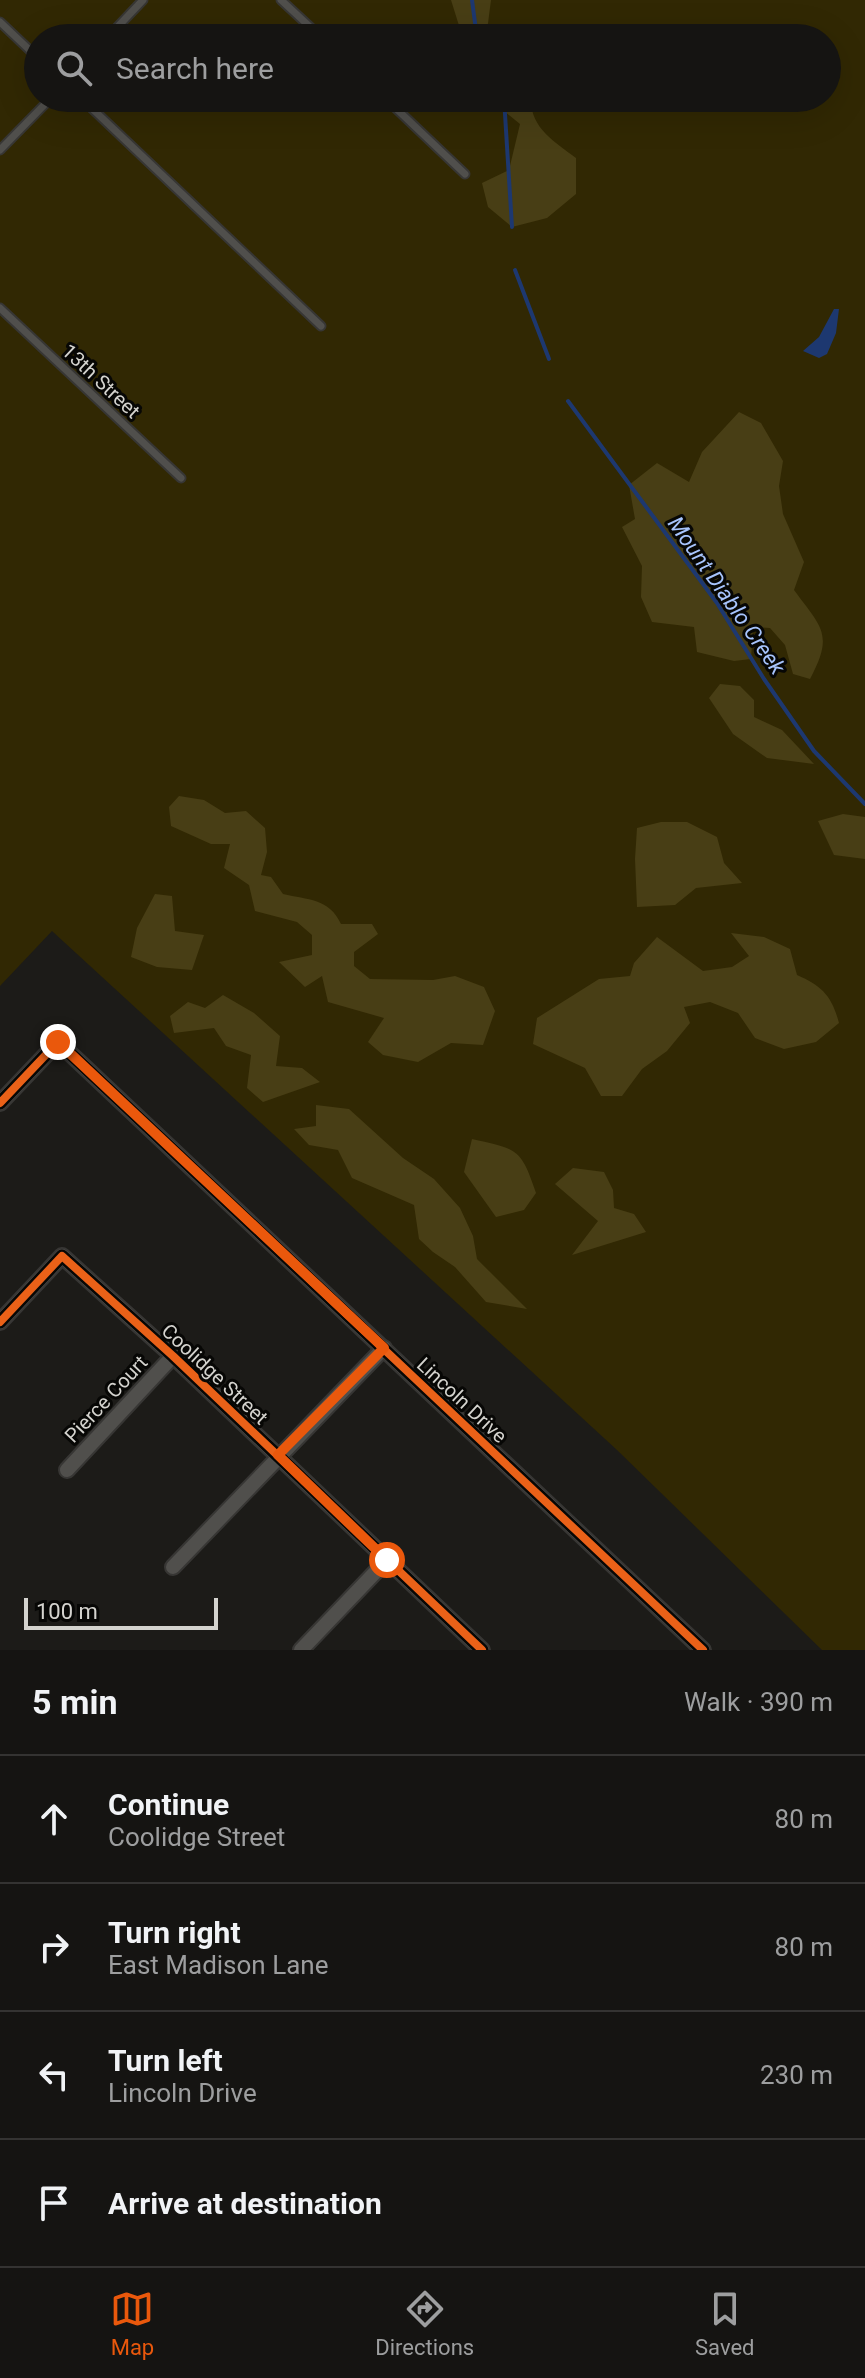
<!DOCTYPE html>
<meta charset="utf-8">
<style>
:root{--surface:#151412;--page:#1e1d1b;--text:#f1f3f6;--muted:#9d9e9f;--line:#343332;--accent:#ea580c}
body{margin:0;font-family:Roboto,sans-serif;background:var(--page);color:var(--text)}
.scale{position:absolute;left:24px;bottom:20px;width:194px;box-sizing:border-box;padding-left:8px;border:4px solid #d4d3ce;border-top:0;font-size:22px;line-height:28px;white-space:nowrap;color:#d4d3ce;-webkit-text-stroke:6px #070705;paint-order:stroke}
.stop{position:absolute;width:24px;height:24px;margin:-18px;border:6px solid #ea580c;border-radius:50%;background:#fff}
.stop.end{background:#ea580c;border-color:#fff;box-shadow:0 2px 8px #0008}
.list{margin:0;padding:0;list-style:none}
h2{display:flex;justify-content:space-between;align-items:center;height:104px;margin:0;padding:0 32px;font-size:34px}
h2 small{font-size:26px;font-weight:400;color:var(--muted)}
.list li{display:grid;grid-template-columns:52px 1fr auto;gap:24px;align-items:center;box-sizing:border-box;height:128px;padding:0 32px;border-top:2px solid var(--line)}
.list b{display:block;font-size:30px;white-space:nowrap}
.list p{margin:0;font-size:26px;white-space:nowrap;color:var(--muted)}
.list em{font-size:26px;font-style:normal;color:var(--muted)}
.icon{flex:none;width:44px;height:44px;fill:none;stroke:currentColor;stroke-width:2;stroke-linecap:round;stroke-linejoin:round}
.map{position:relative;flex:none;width:865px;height:1650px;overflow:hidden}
.search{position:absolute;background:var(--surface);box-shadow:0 8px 32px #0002;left:24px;right:24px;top:24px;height:88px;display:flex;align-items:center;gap:20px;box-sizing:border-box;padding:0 28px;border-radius:44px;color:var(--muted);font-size:30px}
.sheet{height:616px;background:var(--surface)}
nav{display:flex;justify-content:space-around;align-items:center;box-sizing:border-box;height:112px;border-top:2px solid var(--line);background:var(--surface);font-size:22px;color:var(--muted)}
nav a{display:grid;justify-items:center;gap:4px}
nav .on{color:var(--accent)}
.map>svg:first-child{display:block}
.green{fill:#312803;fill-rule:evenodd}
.forest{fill:#483e15}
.water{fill:#1d3870}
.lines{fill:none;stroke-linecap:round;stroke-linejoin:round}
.stream{stroke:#1d3870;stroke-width:4}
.lane-casing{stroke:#373634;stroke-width:11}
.street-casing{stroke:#373634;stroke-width:18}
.lane{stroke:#504f4c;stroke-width:7}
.street{stroke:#504f4c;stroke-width:14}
.cycleway-casing{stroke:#070705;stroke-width:13}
.cycleway{stroke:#ea6118;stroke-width:8}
.route{stroke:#ea580c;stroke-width:10}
.labels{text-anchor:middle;stroke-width:6;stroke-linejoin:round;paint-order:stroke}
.street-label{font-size:20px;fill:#d4d3ce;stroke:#070705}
.water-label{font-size:22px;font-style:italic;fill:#a7c4fc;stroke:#070705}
</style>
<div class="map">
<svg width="865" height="1650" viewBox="0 0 865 1650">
<rect width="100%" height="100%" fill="#1c1b18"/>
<path class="green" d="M0,0H865V1650H822L617,1450L52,931L0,986ZM38,38H827V98H38Z"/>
<g class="forest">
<path d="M451,0H491L487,31L461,32Z"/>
<path d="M488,98H531C530,128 555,142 576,158V194L547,218L512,227L488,207L482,183L509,170L520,124Z"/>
<path d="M739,412L761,423L783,461L779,486L783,514L804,562L794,590C822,628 834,634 810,679L793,674L785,645L770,628L753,627L751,659L734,661L697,652L694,627L652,622L641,597L642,566L622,527L635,519L629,485L657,463L689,482L702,452Z"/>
<path d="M720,684L740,686L754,700V717L782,730L814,764L767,758L733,734L709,698Z"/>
<path d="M179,796L204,800L225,813L246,811L265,828L267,852L261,875L271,877L283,894C308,900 329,898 341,924H372L378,934L354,952V966L370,979L433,980L455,976L484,987L495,1011L483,1045L451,1043L418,1062L383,1055L368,1042L384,1018L328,1002L322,976L305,987L279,962L312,955V935L297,922L255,911L249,885L224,868L230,844H211L171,826L169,807Z"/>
<path d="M843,814L865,817V859L834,855L818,821Z"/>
<path d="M661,822H687L717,837L724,863L742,883L696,888L675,905L637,907L635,859L637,828Z"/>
<path d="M155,894L172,896L175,931L204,935L192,970L157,967L131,957L137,928Z"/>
<path d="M731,933L764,937L790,949L797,975C822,986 832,996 839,1023L816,1042L784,1049L755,1038L738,1013L710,1002L684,1007L690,1023L667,1051L642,1069L622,1096H601L585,1068L533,1044L537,1018L599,979L630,976L634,963L657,937L703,971L732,967L749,956Z"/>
<path d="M223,995L254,1013L280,1036L276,1066L302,1068L320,1082L263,1102L247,1088L251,1055L226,1046L214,1028L174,1033L170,1016L188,1002L205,1008Z"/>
<path d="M316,1105L349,1109L403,1158L434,1179L460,1208L473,1236L477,1259L527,1309L486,1302L455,1267L433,1252L419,1239L414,1205L352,1178L338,1150L309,1145L294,1129L316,1126Z"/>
<path d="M472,1139C517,1149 521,1148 536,1193L524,1210L496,1217L464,1172Z"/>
<path d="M573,1168L604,1172L613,1190L614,1208L634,1214L646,1232L572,1255L598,1221L555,1184Z"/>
</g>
<path class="water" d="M834,309H839L836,333L827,354L819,358L803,351L819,337Z"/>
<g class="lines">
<g class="stream">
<path d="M472,0L477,38"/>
<path d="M504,98L512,227"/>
<path d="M515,270L549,359"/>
<path d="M568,401L717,603L764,679L814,751L865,804"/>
</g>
<g class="lane-casing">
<g id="lane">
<path d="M281,0L322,38"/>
<path d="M0,22L38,58"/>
<path d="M107,38L143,0"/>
<path d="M81,98L321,326"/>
<path d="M385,98L465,174"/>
<path d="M0,150L51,98"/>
<path d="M0,308L181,478"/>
</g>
</g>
<g class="street-casing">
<g id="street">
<path d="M0,1103L58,1042L703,1650"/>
<path d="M0,1322L62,1256L173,1356L482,1650"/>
<path d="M67,1470L173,1356"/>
<path d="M173,1567L384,1348"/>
<path d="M301,1650L387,1560"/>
</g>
</g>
<use href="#lane" class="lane"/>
<use href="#street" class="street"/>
<g class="cycleway-casing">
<g id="cycleway">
<path d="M0,1103L58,1042L703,1650"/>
<path d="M0,1322L62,1256L173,1356L482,1650"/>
</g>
</g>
<use href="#cycleway" class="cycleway"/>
</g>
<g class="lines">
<path class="route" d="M58,1042L384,1348L278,1455L387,1560"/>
</g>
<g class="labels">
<g class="street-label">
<text transform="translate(101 381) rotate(43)" y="7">13th Street</text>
<text transform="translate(215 1374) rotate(43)" y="7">Coolidge Street</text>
<text transform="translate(106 1399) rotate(-47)" y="7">Pierce Court</text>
<text transform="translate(462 1400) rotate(43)" y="7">Lincoln Drive</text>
</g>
<g class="water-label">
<text transform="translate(727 595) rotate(55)" y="8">Mount Diablo Creek</text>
</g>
</g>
</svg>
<div class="scale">100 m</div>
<div class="stop" style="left:387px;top:1560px"></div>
<div class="stop end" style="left:58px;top:1042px"></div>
<div class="search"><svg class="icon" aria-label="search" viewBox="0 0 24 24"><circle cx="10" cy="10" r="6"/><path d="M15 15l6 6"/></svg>Search here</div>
</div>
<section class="sheet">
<h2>5 min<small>Walk · 390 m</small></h2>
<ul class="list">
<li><svg class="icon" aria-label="ahead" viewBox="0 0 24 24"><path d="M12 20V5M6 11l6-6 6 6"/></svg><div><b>Continue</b><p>Coolidge Street</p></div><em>80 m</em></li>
<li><svg class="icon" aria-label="right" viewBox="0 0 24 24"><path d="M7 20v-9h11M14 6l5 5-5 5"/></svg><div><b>Turn right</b><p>East Madison Lane</p></div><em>80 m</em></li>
<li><svg class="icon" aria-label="left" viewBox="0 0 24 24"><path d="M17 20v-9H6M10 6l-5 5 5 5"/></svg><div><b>Turn left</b><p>Lincoln Drive</p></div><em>230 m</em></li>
<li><svg class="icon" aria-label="arrive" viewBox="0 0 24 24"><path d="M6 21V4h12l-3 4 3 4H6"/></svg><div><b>Arrive at destination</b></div></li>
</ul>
</section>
<nav>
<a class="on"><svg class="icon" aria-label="map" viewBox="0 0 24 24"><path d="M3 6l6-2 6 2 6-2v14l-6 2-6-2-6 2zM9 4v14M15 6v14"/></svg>Map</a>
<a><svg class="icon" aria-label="directions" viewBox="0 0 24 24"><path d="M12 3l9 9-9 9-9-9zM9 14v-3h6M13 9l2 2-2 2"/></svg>Directions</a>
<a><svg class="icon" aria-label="saved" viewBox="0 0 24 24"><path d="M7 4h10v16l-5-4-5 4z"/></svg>Saved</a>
</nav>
